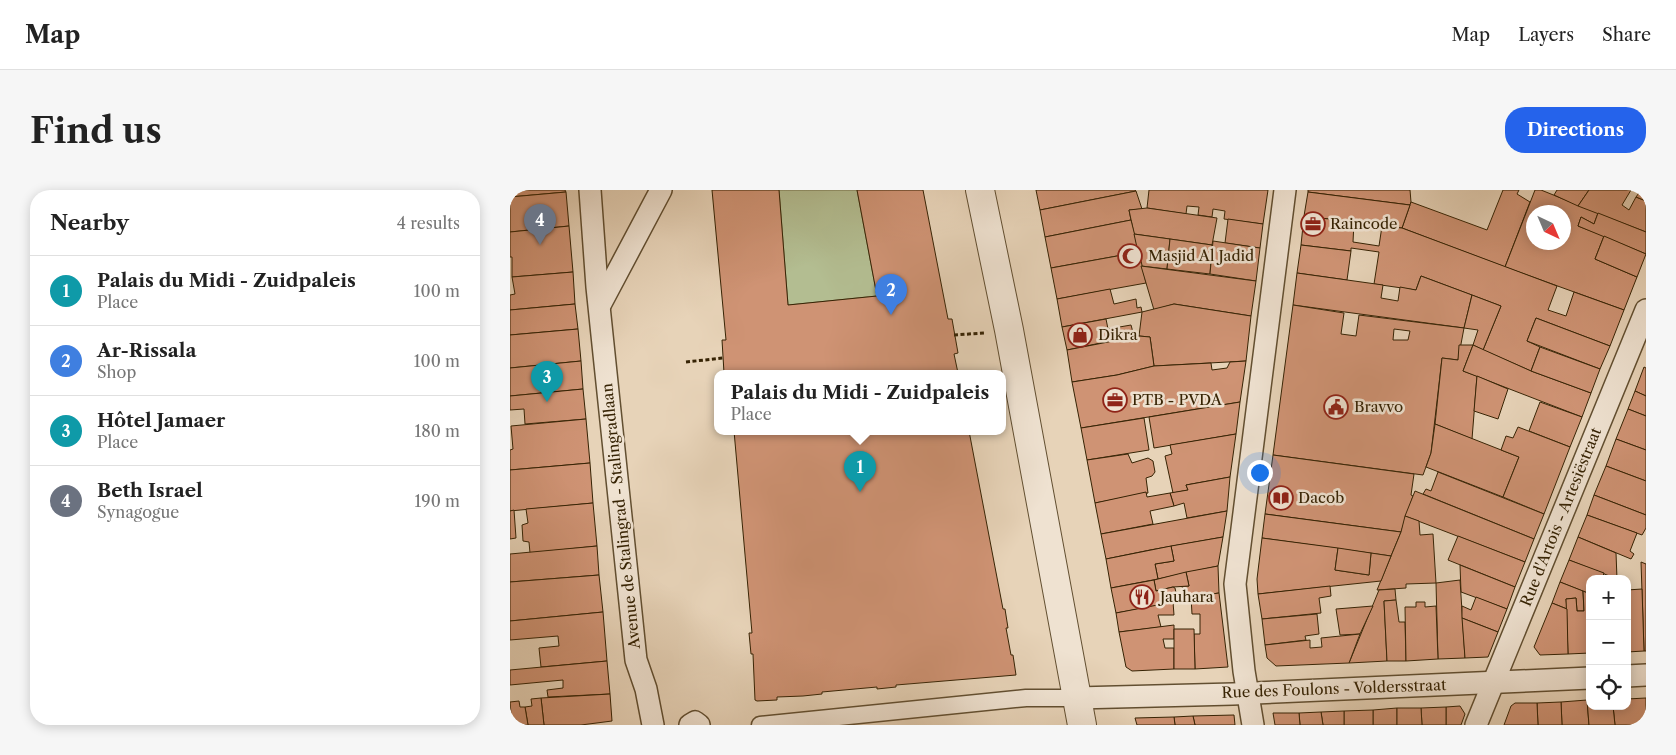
<!DOCTYPE html>
<meta charset="utf-8">
<style>
:root{--surface:#fff;--page:#f6f6f6;--text:#222;--muted:#767676;--line:#e0e0e0;--accent:#2563eb}
body{margin:0;font-family:"Libre Caslon Text",serif;background:var(--page);color:var(--text)}
.controls{position:absolute;right:15px;bottom:15px;display:grid;overflow:hidden;border-radius:10px;box-shadow:0 2px 12px #0003}
.controls button{width:45px;height:45px;display:grid;place-items:center;padding:0;border:0;border-bottom:1px solid var(--line);background:var(--surface);color:var(--text);font:25px sans-serif}
.compass{position:absolute;left:1016px;top:15px;width:45px;height:45px;border-radius:50%;background:var(--surface);box-shadow:0 2px 12px #0003;rotate:136deg}
.you{position:absolute;left:749px;top:282px;width:18px;height:18px;margin:-12px;border:4px solid #fff;border-radius:50%;background:#1a73e8;box-shadow:0 0 0 8px #1a73e833}
.badge{display:grid;place-items:center;width:32px;height:32px;border-radius:50%;background:var(--accent);color:#fff;font-size:16px;font-weight:700}
.pin{position:absolute;translate:-50% -41px;filter:drop-shadow(0 1px 2px #0008)}
.pin::after{content:'';position:absolute;top:26px;width:18px;height:15px;background:inherit;clip-path:polygon(0 0,100% 0,50% 100%)}
.popup{position:absolute;left:204px;top:180px;width:292px;height:65px;box-sizing:border-box;display:grid;place-content:center;border-radius:10px;background:var(--surface);filter:drop-shadow(0 1px 4px #0005);font-size:16px;white-space:nowrap;color:var(--muted)}
.popup b{font-size:19px;color:var(--text)}
.popup::after{content:'';position:absolute;left:50%;top:100%;margin-left:-10px;border:10px solid transparent;border-top-color:var(--surface)}
.list{margin:0;padding:0;list-style:none}
h2{display:flex;justify-content:space-between;align-items:center;height:65px;margin:0;padding:0 20px;font-size:21px}
h2 small{font-size:16px;font-weight:400;color:var(--muted)}
.list li{display:grid;grid-template-columns:32px 1fr auto;gap:15px;align-items:center;box-sizing:border-box;height:70px;padding:0 20px;border-top:1px solid var(--line)}
.list b{display:block;font-size:19px;white-space:nowrap}
.list p{margin:0;font-size:16px;white-space:nowrap;color:var(--muted)}
.list em{font-size:16px;font-style:normal;color:var(--muted)}
.icon{flex:none;width:28px;height:28px;fill:none;stroke:currentColor;stroke-width:2;stroke-linecap:round;stroke-linejoin:round}
.map{position:relative;flex:none;width:1136px;height:535px;overflow:hidden;border-radius:20px}
header{display:flex;align-items:center;gap:30px;box-sizing:border-box;height:70px;padding:0 25px;background:var(--surface);border-bottom:1px solid var(--line)}
header strong{font-size:24px}
nav{display:flex;gap:28px;margin-inline-start:auto;font-size:18px}
.intro{display:flex;align-items:center;justify-content:space-between;box-sizing:border-box;height:120px;padding:0 30px}
h1{margin:0;font-size:35px}
.button{padding:12px 22px;border-radius:20px;background:var(--accent);color:#fff;font-size:18px;font-weight:700}
main{display:flex;gap:30px;padding:0 30px}
aside{flex:1;background:var(--surface);border-radius:20px;box-shadow:0 2px 12px #0003}
.map>svg:first-child{display:block}
.green{fill:#b3bd91;stroke:#74704a}
.building{fill:#cf9374;stroke:#362304;fill-rule:evenodd}
.lines{fill:none;stroke-linecap:round;stroke-linejoin:round}
.pedestrian-casing{stroke:#624f31;stroke-width:19}
.minor-casing{stroke:#624f31;stroke-width:24}
.tertiary-casing{stroke:#624f31;stroke-width:30}
.path{stroke:#362304;stroke-width:3;stroke-dasharray:4 2.5;stroke-linecap:butt}
.pedestrian{stroke:#efe2d1;stroke-width:16}
.minor{stroke:#efe2d1;stroke-width:21}
.tertiary{stroke:#efe2d1;stroke-width:28}
.labels{text-anchor:middle;stroke-width:5;stroke-linejoin:round;paint-order:stroke}
.poi-label{font-size:15px;fill:#362304;stroke:#efe2d1;text-anchor:start}
.street-label{font-size:15px;fill:#362304;stroke:#efe2d1}
</style>
<header>
<strong>Map</strong>
<nav><a>Map</a><a>Layers</a><a>Share</a></nav>
</header>
<div class="intro"><h1>Find us</h1><a class="button">Directions</a></div>
<main>
<aside>
<h2>Nearby<small>4 results</small></h2>
<ul class="list">
<li><span class="badge" style="background:#0f9aa8">1</span><div><b>Palais du Midi - Zuidpaleis</b><p>Place</p></div><em>100 m</em></li>
<li><span class="badge" style="background:#3f7fe0">2</span><div><b>Ar-Rissala</b><p>Shop</p></div><em>100 m</em></li>
<li><span class="badge" style="background:#0f9aa8">3</span><div><b>Hôtel Jamaer</b><p>Place</p></div><em>180 m</em></li>
<li><span class="badge" style="background:#6b7280">4</span><div><b>Beth Israel</b><p>Synagogue</p></div><em>190 m</em></li>
</ul>
</aside>
<div class="map">
<svg width="1136" height="535" viewBox="0 0 1136 535">
<rect width="100%" height="100%" fill="#e7d3b8"/>
<filter id="stains"><feTurbulence type="fractalNoise" baseFrequency=".004" numOctaves="4"/><feColorMatrix values="0 0 0 0 .2 0 0 0 0 .09 0 0 0 0 .02 0 0 0 .5 -.17"/></filter>
<radialGradient id="worn" r=".72"><stop offset=".6" stop-color="#630" stop-opacity="0"/><stop offset="1" stop-color="#630" stop-opacity=".3"/></radialGradient>
<path class="green" d="M269,0H347L367,106L278,115Z"/>
<g class="building">
<path d="M0,0H55L56,2L0,7Z"/>
<path d="M202,0H269L278,115L367,106L347,0H413L438,129H442L448,163L444,164L448,183H214L212,150H216Z"/>
<path d="M526,0H625L626,1L530,20Z"/>
<path d="M639,0H758L753,34L714,29L715,21L703,19L702,27L688,25L689,17L677,16L676,24L637,18Z"/>
<path d="M798,0H900L901,12L900,15L798,2Z"/>
<path d="M993,0H1009L1007,4L1020,12L995,77L892,38L901,12L977,40Z"/>
<path d="M1025,0H1031L1088,23L1084,34L1071,27L1068,36L1094,46L1085,69L1127,87L1114,120L995,77ZM1024,22H1054V52H1024Z"/>
<path d="M1047,0H1079L1068,16L1044,5Z"/>
<path d="M1079,0H1121L1112,15L1119,20L1126,7L1136,11V42L1068,16Z"/>
<path d="M1131,0H1136V11L1126,7Z"/>
<path d="M626,1L632,19L619,20L621,30L535,47L530,20Z"/>
<path d="M56,2L59,36L0,42V7Z"/>
<path d="M798,2L900,15L892,38L794,26Z"/>
<path d="M637,18L707,28L702,55L624,44L619,20Z"/>
<path d="M1088,23L1136,42V64L1068,36L1071,27L1084,34Z"/>
<path d="M794,26L844,32L843,52L869,56L872,36L892,38L1047,96L1038,120L1056,126L1064,102L1114,120L1100,156L1026,128L1017,151L1030,157L1021,181L973,160L991,116L911,86L906,100L864,94L869,62L841,58V61L791,55Z"/>
<path d="M718,29L753,34L750,58L715,53Z"/>
<path d="M621,30L629,62L541,78L535,47Z"/>
<path d="M59,36L63,82L2,87V67H0V42Z"/>
<path d="M624,44L660,49L657,79L631,76Z"/>
<path d="M1094,46L1136,64L1127,87L1085,69Z"/>
<path d="M660,49L702,55L700,84L657,79Z"/>
<path d="M703,51L750,58L746,91L700,84Z"/>
<path d="M791,55L841,61L837,90L787,83Z"/>
<path d="M629,62L636,93L547,109L541,78Z"/>
<path d="M631,76L746,91L741,126L664,114L644,120Z"/>
<path d="M63,82L65,114L0,120V105L5,104L2,87Z"/>
<path d="M787,83L873,95L871,108L888,111L890,97L906,100L911,86L962,105L954,138L783,115Z"/>
<path d="M600,99L604,114L626,109L627,118L631,117L632,122L552,137L547,109Z"/>
<path d="M962,105L991,116L973,160L963,155L968,140L954,138Z"/>
<path d="M65,114L68,139L0,145V120Z"/>
<path d="M664,114L741,126L736,171L644,176L640,147L629,146L632,122Z"/>
<path d="M783,115L834,123L831,144L846,146L849,125L954,138L948,170L932,168L921,263L913,285L763,265ZM884,139L900,141L898,150H883Z"/>
<path d="M1026,128L1100,156L1090,179L1017,151Z"/>
<path d="M596,129L598,139L621,135L624,146L557,160L552,137Z"/>
<path d="M68,139L71,171L0,178V145Z"/>
<path d="M629,146L640,147L644,176L607,185L562,192L557,160Z"/>
<path d="M949,155H963L953,181L967,186L962,249L925,234L932,168L948,170Z"/>
<path d="M963,155L1021,181L1081,203L1072,227L953,181Z"/>
<path d="M1030,157L1090,179L1081,203L1021,181Z"/>
<path d="M71,171L73,199L0,206V178Z"/>
<path d="M736,171L730,212L571,238L562,192L607,185L644,176L701,173L702,180L717,178L720,172Z"/>
<path d="M1134,177L1136,178V206L1125,201Z"/>
<path d="M967,186L998,199L988,229L964,221Z"/>
<path d="M73,199L76,229L15,234L14,219L0,220V206Z"/>
<path d="M1125,201L1136,206V226L1118,219Z"/>
<path d="M730,212L726,244L644,258L639,227Z"/>
<path d="M1030,212L1072,227L1060,257L1019,241Z"/>
<path d="M1118,219L1136,226V260L1106,249Z"/>
<path d="M634,228L639,260L577,270L571,238Z"/>
<path d="M76,229L80,273L0,280V260L3,259L1,236Z"/>
<path d="M925,234L1009,267L993,307L916,277L921,263Z"/>
<path d="M1008,237L1060,257L1034,324L993,307L1009,267L991,260L996,246L1003,248Z"/>
<path d="M224,241H459L493,419H495L498,438H496L501,465H503L506,485L386,495V497L367,499V497L312,502V504L293,506L267,507V510L247,511L245,510L243,464H241L239,443H242Z"/>
<path d="M726,244L720,287L676,295L678,300L663,303L655,266L662,264L660,255Z"/>
<path d="M1106,249L1136,260V291L1096,276Z"/>
<path d="M618,264L622,273L638,268L643,271L645,282L642,286L636,288L638,303L585,313L577,270Z"/>
<path d="M763,265L904,284L901,305L903,306L891,342L755,324Z"/>
<path d="M80,273L83,313L0,321V280Z"/>
<path d="M1096,276L1136,291V325L1084,305Z"/>
<path d="M928,282L1034,324L1024,349L913,304L916,299L921,301Z"/>
<path d="M720,287L717,321L677,328L674,313L664,316L660,303L678,300L676,295Z"/>
<path d="M905,301L1024,349L1015,372L895,326Z"/>
<path d="M636,302L637,307L660,303L664,316L640,321L643,334L591,344L585,313Z"/>
<path d="M1084,305L1136,325V338L1132,345L1077,325Z"/>
<path d="M83,313L87,356L20,363L19,352L13,351L12,335L18,333L16,319Z"/>
<path d="M4,320L6,348L0,349V321Z"/>
<path d="M717,321L713,347L640,360L596,369L591,344Z"/>
<path d="M755,324L891,342L881,366L752,348Z"/>
<path d="M1077,325L1127,343L1120,361L1124,364L1121,369L1068,347Z"/>
<path d="M895,326L909,331L910,345L923,344L926,393L896,394V398L867,400L891,342Z"/>
<path d="M948,346L1015,372L1005,397L938,370Z"/>
<path d="M713,347L708,376L648,389L645,374L664,371L661,356Z"/>
<path d="M1068,347L1106,363L1107,389L1059,370Z"/>
<path d="M752,348L828,358L825,380L859,385L861,363L881,366L871,391L748,404L747,389Z"/>
<path d="M87,356L89,385L0,392V364Z"/>
<path d="M661,356L664,371L645,374L648,389L601,398L596,369Z"/>
<path d="M828,358L861,363L859,385L825,380Z"/>
<path d="M1059,370L1094,383L1092,389H1080V404L1050,392Z"/>
<path d="M1131,372L1136,374V461H1134Z"/>
<path d="M950,375L1005,397L997,419L951,402Z"/>
<path d="M708,376L709,403L681,407V404L674,405L672,396H679L676,382Z"/>
<path d="M676,382L679,396L663,397L646,401L644,390Z"/>
<path d="M89,385L93,422L0,431V392Z"/>
<path d="M644,390L646,401L663,397L665,398L668,412L606,423L601,398Z"/>
<path d="M950,390L955,468L928,469L926,393Z"/>
<path d="M1050,392L1073,401L1074,421H1067L1066,408L1056,409L1057,419L1042,413Z"/>
<path d="M820,396L821,406L809,408L811,423L752,429L748,404Z"/>
<path d="M885,399L886,410L874,411L877,471L839,473L869,400Z"/>
<path d="M1132,399L1134,461L1117,462V400Z"/>
<path d="M1073,401L1080,404V463L1058,464L1056,409L1066,408L1067,421H1074Z"/>
<path d="M709,403L718,477L685,479L684,444H690V424H682L681,407Z"/>
<path d="M966,407L997,419L988,442L952,428V416L961,420Z"/>
<path d="M886,410L889,432H895L896,471H877L874,411Z"/>
<path d="M663,412L664,425H648L651,437L609,442L606,423Z"/>
<path d="M906,412H915V417L926,416L928,469L896,471L895,417H906Z"/>
<path d="M1042,413L1057,419L1058,464L1030,465L1024,457Z"/>
<path d="M863,416L850,444L830,445L826,419Z"/>
<path d="M93,422L97,471L31,477L29,458L49,456L48,446L0,450V431Z"/>
<path d="M807,424L809,444L795,446L796,450L755,455L752,429Z"/>
<path d="M952,428L988,442L978,467L955,468Z"/>
<path d="M664,435V449H653L655,458H664V479L622,481L616,477L609,442Z"/>
<path d="M664,439H684L685,479H664Z"/>
<path d="M850,444L839,473L766,476L757,468L755,455L800,450V458L812,457L811,448Z"/>
<path d="M97,471L100,504L38,507L37,500L53,498V490L0,495V480Z"/>
<path d="M100,504L102,531L71,535H34L31,508Z"/>
<path d="M31,508L34,535H18L15,517L22,516L21,509Z"/>
<path d="M1136,508V535H1105L1103,516H1117V509Z"/>
<path d="M1077,510L1079,535H1052L1051,512Z"/>
<path d="M1077,510H1080V516H1103L1105,535H1079Z"/>
<path d="M9,511L10,517H15L18,535H2L0,512Z"/>
<path d="M1051,512L1052,535H1028L1027,513Z"/>
<path d="M1005,513H1027L1028,535H994L1001,516Z"/>
<path d="M950,516L955,524L951,535H936V517Z"/>
<path d="M936,517V535H912L911,518Z"/>
<path d="M887,518V535H863V520Z"/>
<path d="M887,518H911L912,535H887Z"/>
<path d="M863,520V535H834V521Z"/>
<path d="M834,521V535H813L811,522Z"/>
<path d="M811,522L813,535H790L789,523Z"/>
<path d="M763,523H789L790,535H765Z"/>
<path d="M724,525L725,535H685L683,526Z"/>
<path d="M683,526L685,535H665L664,527Z"/>
<path d="M664,527L665,535H627L625,528Z"/>
</g>
<g class="lines">
<g class="pedestrian-casing">
<path id="pedestrian" d="M250,535L516,508H567"/>
</g>
<g class="minor-casing">
<g id="minor">
<path d="M80,0L87,97L126,470L136,499L143,535"/>
<path d="M90,115L151,0"/>
<path d="M1117,486L1136,485"/>
<path d="M567,508L723,504L1080,488"/>
<path d="M180,535L185,532L189,535"/>
<path d="M743,535L734,481L725,394L775,0"/>
<path d="M966,535L1136,120"/>
</g>
</g>
<g class="tertiary-casing">
<path id="tertiary" d="M470,0L499,140L572,535"/>
</g>
<g class="path">
<path d="M444,145L474,143"/>
<path d="M176,172L213,168"/>
</g>
<use href="#pedestrian" class="pedestrian"/>
<use href="#minor" class="minor"/>
<use href="#tertiary" class="tertiary"/>
</g>
<defs>
<g id="office-ring" transform="scale(1.25)"><circle r="9.5" fill="#efe2d1" stroke="#8f2418" stroke-width="1.5"/><path d="M-6-3h4V-5.5h4V-3h4V5H-6ZM-1-4.5V-3h2v-1.5ZM-6 0V1H6V0Z" fill="#8f2418"/></g>
<g id="mosque-ring" transform="scale(1.25)"><circle r="9.5" fill="#efe2d1" stroke="#8f2418" stroke-width="1.5"/><path d="M3.5-4.9A6 6 0 1 0 3.5 4.9A5 5 0 1 1 3.5-4.9Z" fill="#8f2418"/></g>
<g id="shop-ring" transform="scale(1.25)"><circle r="9.5" fill="#efe2d1" stroke="#8f2418" stroke-width="1.5"/><path d="M-5-2.5h2.3a2.7 3.5 0 0 1 5.4 0H5L5.5 6h-11ZM-1.5-2.5h3a1.5 2.3 0 0 0-3 0Z" fill="#8f2418"/></g>
<g id="civic-ring" transform="scale(1.25)"><circle r="9.5" fill="#efe2d1" stroke="#8f2418" stroke-width="1.5"/><path d="M-.6-6.5H3V-4.5H.6V-3L4-1V1h2V6H-6V1h2V-1L-.6-3ZM-1.2 2.5V6h2.4V2.5Z" fill="#8f2418"/></g>
<g id="library-ring" transform="scale(1.25)"><circle r="9.5" fill="#efe2d1" stroke="#8f2418" stroke-width="1.5"/><path d="M-6-4Q-3-5.5-.7-3.5V5Q-3 3-6 4ZM6-4Q3-5.5 .7-3.5V5Q3 3 6 4Z" fill="#8f2418"/></g>
<g id="restaurant-ring" transform="scale(1.25)"><circle r="9.5" fill="#efe2d1" stroke="#8f2418" stroke-width="1.5"/><path d="M-5-6h1v4h1v-4h1v4h1v-4h1v5L-1.5 .5V6h-2V.5L-5-1ZM5-6V6H3V1.5H1.5Q1.5-4 5-6Z" fill="#8f2418"/></g>
</defs>
<g fill-rule="evenodd">
<use href="#office-ring" x="803" y="34"/>
<use href="#mosque-ring" x="620" y="66"/>
<use href="#shop-ring" x="570" y="145"/>
<use href="#office-ring" x="605" y="210"/>
<use href="#civic-ring" x="826" y="217"/>
<use href="#library-ring" x="771" y="308"/>
<use href="#restaurant-ring" x="632" y="407"/>
</g>
<g class="labels">
<g class="poi-label">
<text x="820" y="39">Raincode</text>
<text x="638" y="71">Masjid Al Jadid</text>
<text x="588" y="150">Dikra</text>
<text x="622" y="215">PTB - PVDA</text>
<text x="844" y="222">Bravvo</text>
<text x="788" y="313">Dacob</text>
<text x="650" y="412">Jauhara</text>
</g>
<g class="street-label">
<text transform="translate(111 326) rotate(-96)" y="5">Avenue de Stalingrad - Stalingradlaan</text>
<text transform="translate(1051 327) rotate(-68)" y="5">Rue d'Artois - Artesiëstraat</text>
<text transform="translate(824 499) rotate(-2)" y="5">Rue des Foulons - Voldersstraat</text>
</g>
</g>
<rect width="100%" height="100%" filter="url(#stains)"/>
<rect width="100%" height="100%" fill="url(#worn)"/>
</svg>
<div class="controls">
<button>+</button>
<button>−</button>
<button><svg class="icon" aria-label="locate" viewBox="0 0 24 24"><circle cx="12" cy="12" r="6"/><path d="M12 2v4M12 18v4M2 12h4M18 12h4"/></svg></button>
</div>
<svg class="compass" viewBox="-18 -18 36 36"><path d="M0-13l5 13h-10z" fill="#e53935"/><path d="M0 13l5-13h-10z" fill="#767676"/></svg>
<div class="you"></div>
<div class="pin badge" style="left:350px;top:302px;background:#0f9aa8">1</div>
<div class="popup"><b>Palais du Midi - Zuidpaleis</b>Place</div>
<div class="pin badge" style="left:381px;top:125px;background:#3f7fe0">2</div>
<div class="pin badge" style="left:37px;top:212px;background:#0f9aa8">3</div>
<div class="pin badge" style="left:30px;top:55px;background:#6b7280">4</div>
</div>
</main>
